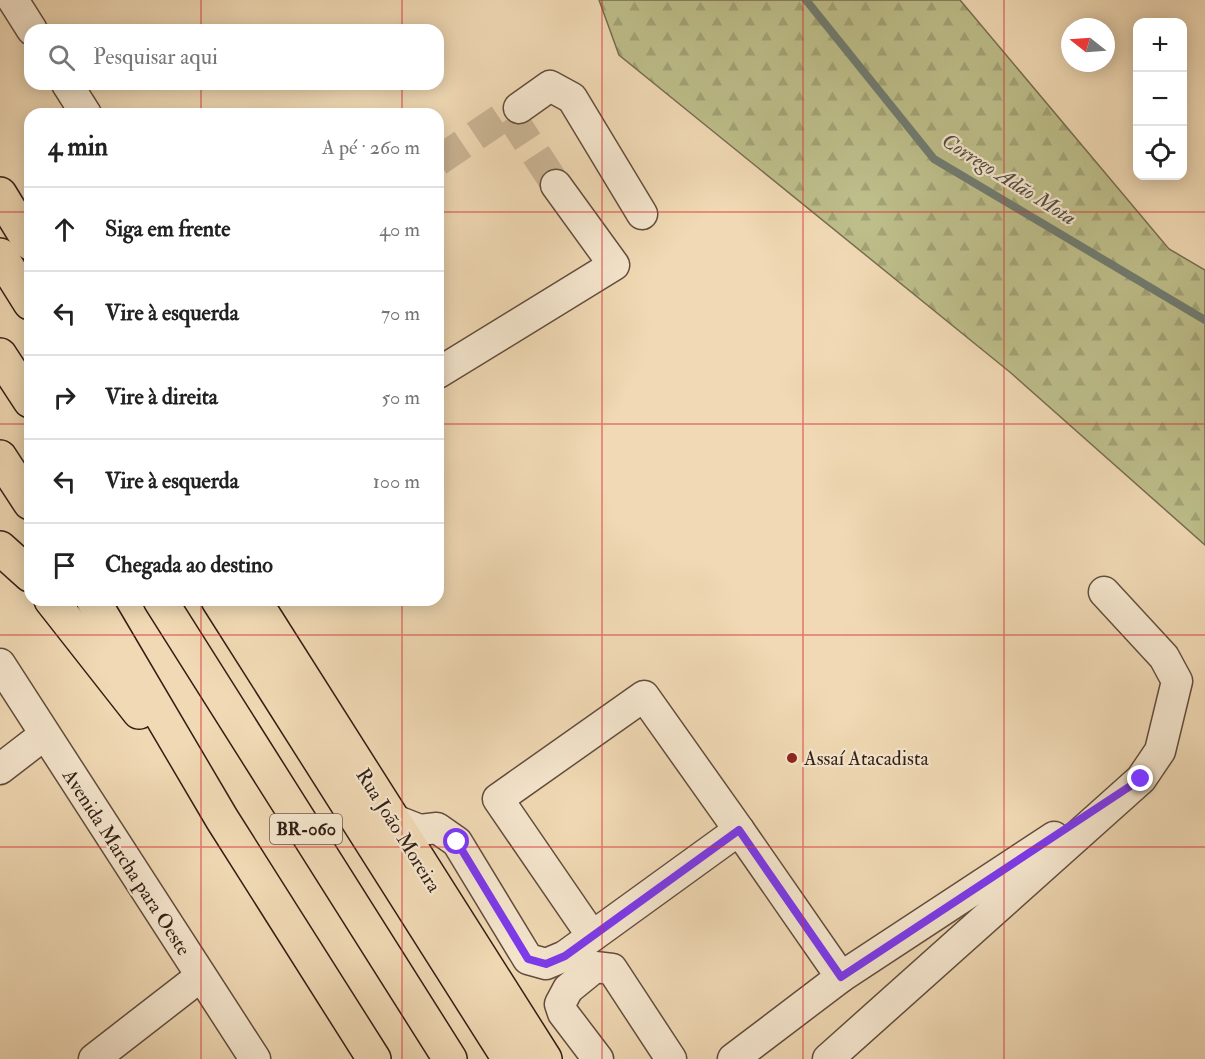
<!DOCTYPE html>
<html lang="pt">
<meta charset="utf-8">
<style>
:root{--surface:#fff;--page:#f2f2f2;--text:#222;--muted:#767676;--line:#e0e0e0}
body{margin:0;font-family:"IM FELL Double Pica",serif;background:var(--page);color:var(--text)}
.controls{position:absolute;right:18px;top:18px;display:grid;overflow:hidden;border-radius:12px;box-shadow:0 3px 15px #0003}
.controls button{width:54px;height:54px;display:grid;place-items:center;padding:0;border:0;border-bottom:2px solid var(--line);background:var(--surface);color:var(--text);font:30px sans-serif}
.compass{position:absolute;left:1061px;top:18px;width:54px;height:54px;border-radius:50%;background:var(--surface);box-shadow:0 3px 15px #0003;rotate:287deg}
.stop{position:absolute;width:18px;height:18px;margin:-14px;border:4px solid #7c3aed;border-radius:50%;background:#fff}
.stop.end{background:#7c3aed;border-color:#fff;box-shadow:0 2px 6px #0008}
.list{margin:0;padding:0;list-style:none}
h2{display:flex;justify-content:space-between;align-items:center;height:78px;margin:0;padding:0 24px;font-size:26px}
h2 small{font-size:20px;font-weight:400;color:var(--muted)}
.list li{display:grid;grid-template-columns:39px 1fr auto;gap:18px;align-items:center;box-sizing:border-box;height:84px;padding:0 24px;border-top:2px solid var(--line)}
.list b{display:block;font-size:22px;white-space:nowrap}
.list em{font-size:20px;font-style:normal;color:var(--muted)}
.icon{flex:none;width:33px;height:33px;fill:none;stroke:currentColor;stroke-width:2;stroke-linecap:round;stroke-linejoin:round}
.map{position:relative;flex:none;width:1205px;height:1059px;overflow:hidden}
.search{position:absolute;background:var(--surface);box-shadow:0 3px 15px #0003;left:24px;top:24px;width:420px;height:66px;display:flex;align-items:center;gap:15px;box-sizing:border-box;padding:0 21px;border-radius:18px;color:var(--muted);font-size:22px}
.panel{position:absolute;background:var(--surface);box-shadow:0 3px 15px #0003;left:24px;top:108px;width:420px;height:498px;border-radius:18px}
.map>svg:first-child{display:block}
.forest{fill:url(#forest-firs);stroke:#786e50;stroke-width:1.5}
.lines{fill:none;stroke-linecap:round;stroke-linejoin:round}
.stream{stroke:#707c71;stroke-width:8}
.minor-tunnel{stroke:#cab494;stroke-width:30;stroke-dasharray:30 15;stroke-linecap:butt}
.minor-casing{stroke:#624d3d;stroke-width:33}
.major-casing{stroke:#321e15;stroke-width:36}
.highway-casing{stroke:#321e15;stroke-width:36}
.minor{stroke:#f5e6ce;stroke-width:30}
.major{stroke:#f0d9b4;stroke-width:33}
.highway{stroke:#f0d9b4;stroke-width:33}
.route{stroke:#7c3aed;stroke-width:8}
.grid{fill:none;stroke:#d62828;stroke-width:1.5;stroke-opacity:0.55}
.poi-dot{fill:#8f2418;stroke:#f5e6ce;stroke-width:2}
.labels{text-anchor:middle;stroke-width:4.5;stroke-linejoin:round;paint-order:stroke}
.shield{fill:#f5e6ce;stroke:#6c5a4c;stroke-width:1.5}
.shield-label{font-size:18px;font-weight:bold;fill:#321e15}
.poi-label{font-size:20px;fill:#321e15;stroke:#f5e6ce;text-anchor:start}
.street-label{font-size:20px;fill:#321e15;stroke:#f5e6ce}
.water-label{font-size:21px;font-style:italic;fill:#514d43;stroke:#f5e6ce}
</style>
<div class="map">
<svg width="1205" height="1059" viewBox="0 0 1205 1059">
<defs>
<pattern id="forest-firs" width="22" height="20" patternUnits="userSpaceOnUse" patternTransform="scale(1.5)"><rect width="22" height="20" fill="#bdbe8a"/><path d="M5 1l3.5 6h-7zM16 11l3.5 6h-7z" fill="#a3a376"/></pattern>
</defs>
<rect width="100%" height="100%" fill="#f0d9b4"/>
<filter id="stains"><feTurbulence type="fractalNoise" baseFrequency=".00333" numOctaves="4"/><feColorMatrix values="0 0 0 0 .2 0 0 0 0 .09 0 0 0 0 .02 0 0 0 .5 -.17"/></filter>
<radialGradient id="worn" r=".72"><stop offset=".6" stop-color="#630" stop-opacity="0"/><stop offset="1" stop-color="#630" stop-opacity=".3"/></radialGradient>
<path class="forest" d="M599,0H960L1169,249L1205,270V545L1011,373L619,55Z"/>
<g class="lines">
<path class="stream" d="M806,0L934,159L1205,320"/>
<path class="minor-tunnel" d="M438,161L509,113L556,185"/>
<g class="minor-casing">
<g id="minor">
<path d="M13,0L32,30"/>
<path d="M67,84L86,114"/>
<path d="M519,108L550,86L572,98L642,214"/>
<path d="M438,373L614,265L556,185"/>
<path d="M0,664L255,1059"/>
<path d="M0,769L44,735"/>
<path d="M392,819L420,830L437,828L457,842L528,959L546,964L565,956L739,830L841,977L733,1059"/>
<path d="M592,936L498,799L644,696L739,830"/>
<path d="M841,977L1054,837"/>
<path d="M94,1059L201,976"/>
<path d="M598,1059L563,1013L560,1004L568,989L595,967L612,969L671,1059"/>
<path d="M828,1059L1141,779L1160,751L1177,681L1164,657L1104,592"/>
</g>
</g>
<g class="major-casing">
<g id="major">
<path d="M0,194L30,243"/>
<path d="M0,255L30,303"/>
<path d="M218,600L509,1059"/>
<path d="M254,600L545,1059"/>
</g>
</g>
<g class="highway-casing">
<g id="highway">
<path d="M0,355L30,401"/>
<path d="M0,457L30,503"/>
<path d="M0,548L30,575"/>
<path d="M51,600L139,712"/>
<path d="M93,600L222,819L374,1059"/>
<path d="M160,600L450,1059"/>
</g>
</g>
<use href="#minor" class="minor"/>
<use href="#major" class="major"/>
<use href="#highway" class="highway"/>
</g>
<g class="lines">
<path class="route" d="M457,842L528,959L546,964L565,956L739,830L841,977L1141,779"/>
</g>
<path class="grid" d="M201,0V30M402,0V30M602,0V1059M803,0V1059M1004,0V1059M201,84V114M402,84V114M0,212H30M438,212H1205M0,424H30M438,424H1205M201,600V1059M402,600V1059M0,635H1205M0,847H1205"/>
<circle class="poi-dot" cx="792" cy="758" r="6"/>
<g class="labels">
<rect class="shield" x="270" y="814" width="72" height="30" rx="4.5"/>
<g class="shield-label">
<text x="306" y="835">BR-060</text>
</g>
<g class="poi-label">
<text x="804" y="765">Assaí Atacadista</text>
</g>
<g class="street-label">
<text transform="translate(399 830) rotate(58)" y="7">Rua João Moreira</text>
<text transform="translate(127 862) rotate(57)" y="7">Avenida Marcha para Oeste</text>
</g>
<g class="water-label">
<text transform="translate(1009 179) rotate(32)" y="7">Corrego Adão Mota</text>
</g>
</g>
<rect width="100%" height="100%" filter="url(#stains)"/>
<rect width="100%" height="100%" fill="url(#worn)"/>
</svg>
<div class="controls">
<button>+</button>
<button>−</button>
<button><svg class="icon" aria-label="locate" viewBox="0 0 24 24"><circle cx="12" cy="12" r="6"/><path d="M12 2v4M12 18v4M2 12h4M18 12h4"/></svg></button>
</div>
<svg class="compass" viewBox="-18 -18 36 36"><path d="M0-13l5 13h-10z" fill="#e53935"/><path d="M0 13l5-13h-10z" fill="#767676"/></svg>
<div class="stop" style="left:457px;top:842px"></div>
<div class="stop end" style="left:1141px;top:779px"></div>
<div class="search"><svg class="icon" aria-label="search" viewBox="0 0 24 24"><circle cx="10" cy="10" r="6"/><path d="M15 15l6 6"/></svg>Pesquisar aqui</div>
<section class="panel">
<h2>4 min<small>A pé · 260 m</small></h2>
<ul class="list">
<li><svg class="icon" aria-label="ahead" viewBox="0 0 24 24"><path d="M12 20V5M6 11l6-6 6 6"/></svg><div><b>Siga em frente</b></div><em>40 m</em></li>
<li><svg class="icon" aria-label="left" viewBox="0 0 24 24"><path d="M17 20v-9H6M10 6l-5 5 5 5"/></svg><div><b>Vire à esquerda</b></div><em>70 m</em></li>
<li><svg class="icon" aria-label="right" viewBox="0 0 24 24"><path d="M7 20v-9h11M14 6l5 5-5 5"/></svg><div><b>Vire à direita</b></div><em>50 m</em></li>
<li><svg class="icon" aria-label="left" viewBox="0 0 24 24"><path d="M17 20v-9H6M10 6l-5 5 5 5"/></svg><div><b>Vire à esquerda</b></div><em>100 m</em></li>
<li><svg class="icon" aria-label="arrive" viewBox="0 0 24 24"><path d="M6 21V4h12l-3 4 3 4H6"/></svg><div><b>Chegada ao destino</b></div></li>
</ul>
</section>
</div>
